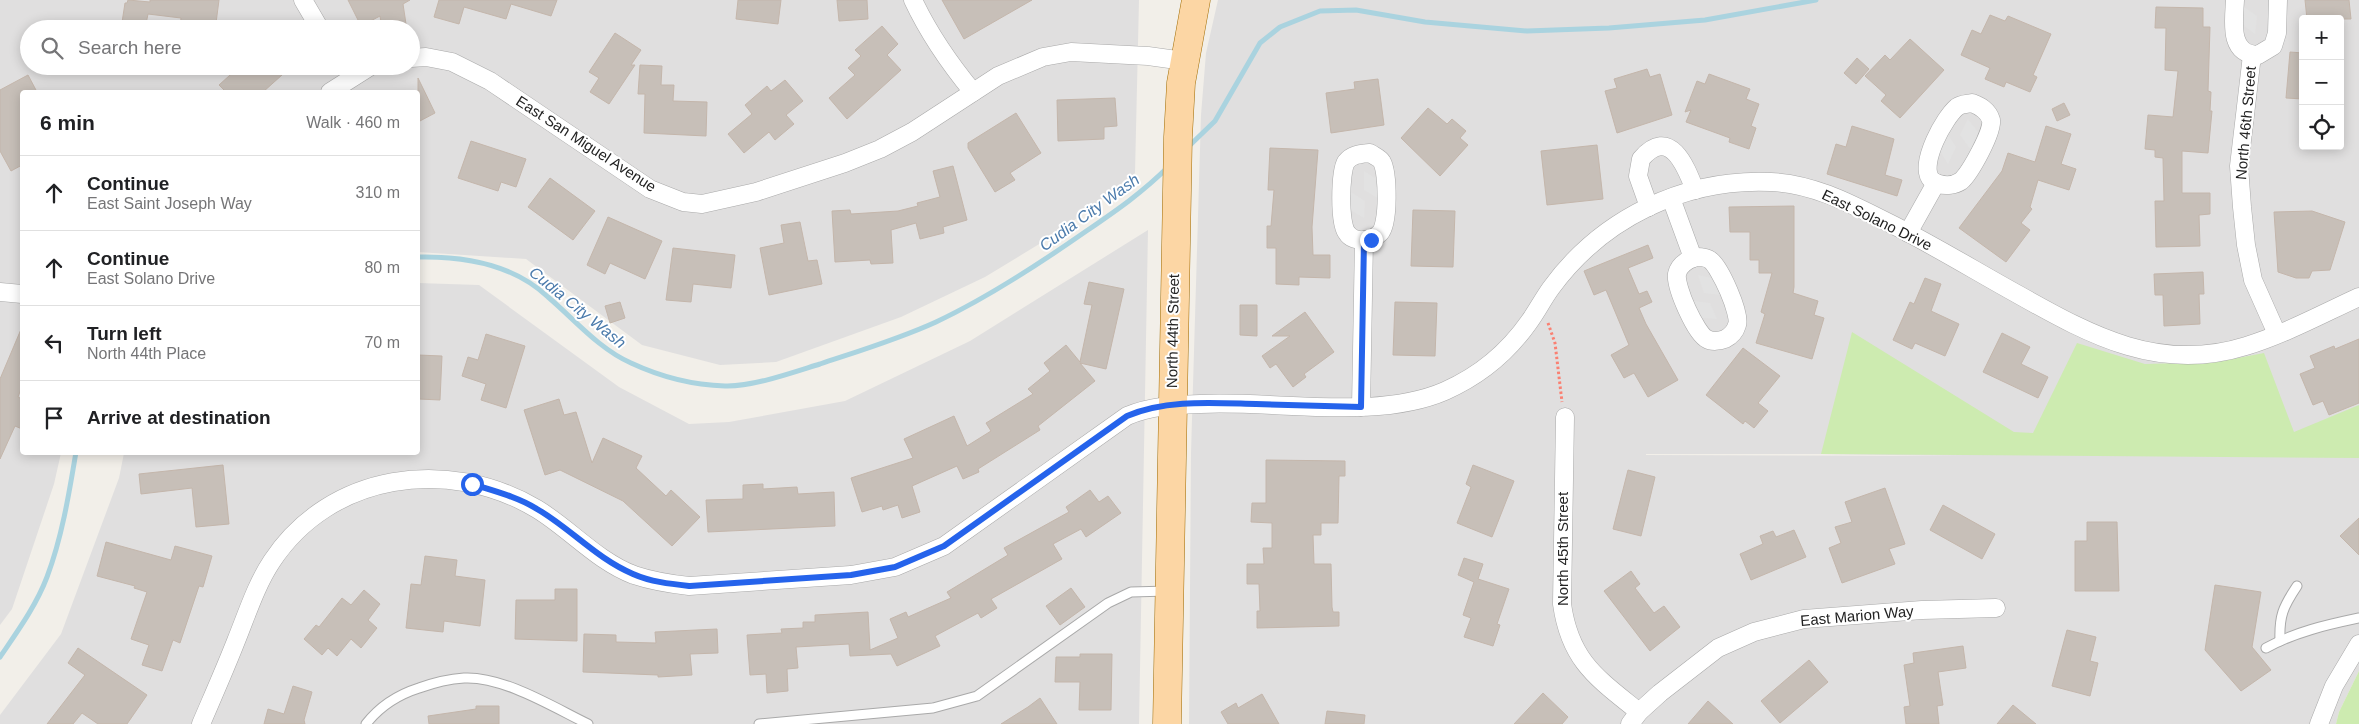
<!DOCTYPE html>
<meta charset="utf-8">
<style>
:root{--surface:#fff;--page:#f6f6f6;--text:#202124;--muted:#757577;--line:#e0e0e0}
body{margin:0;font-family:Arial,sans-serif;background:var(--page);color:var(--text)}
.controls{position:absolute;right:15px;top:15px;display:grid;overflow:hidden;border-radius:5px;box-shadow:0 2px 12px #0003}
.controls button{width:45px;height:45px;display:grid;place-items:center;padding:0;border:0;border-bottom:1px solid var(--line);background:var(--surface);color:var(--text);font:25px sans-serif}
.stop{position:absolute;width:15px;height:15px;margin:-11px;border:4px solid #2563eb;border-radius:50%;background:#fff}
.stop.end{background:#2563eb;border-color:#fff;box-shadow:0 1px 5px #0008}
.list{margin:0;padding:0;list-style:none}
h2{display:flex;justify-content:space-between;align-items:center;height:65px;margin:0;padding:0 20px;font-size:21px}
h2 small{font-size:16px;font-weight:400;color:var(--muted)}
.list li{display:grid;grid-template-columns:32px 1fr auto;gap:15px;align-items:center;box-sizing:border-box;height:75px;padding:0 20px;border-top:1px solid var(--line)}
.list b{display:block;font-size:19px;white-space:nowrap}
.list p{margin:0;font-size:16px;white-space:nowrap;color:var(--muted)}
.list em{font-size:16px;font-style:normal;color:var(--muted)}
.icon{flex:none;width:28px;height:28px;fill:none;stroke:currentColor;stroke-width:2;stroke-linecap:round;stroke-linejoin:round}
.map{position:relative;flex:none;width:2359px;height:724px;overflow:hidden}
.search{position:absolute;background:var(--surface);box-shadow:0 2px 12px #0003;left:20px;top:20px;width:400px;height:55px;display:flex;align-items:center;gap:12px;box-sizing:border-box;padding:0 18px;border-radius:28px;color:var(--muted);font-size:19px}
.panel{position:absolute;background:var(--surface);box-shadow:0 2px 12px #0003;left:20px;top:90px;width:400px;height:365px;border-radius:5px}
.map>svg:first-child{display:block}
.residential{fill:#e0dfdf;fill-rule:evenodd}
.grass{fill:#cdebb0}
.parking{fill:#e2e2e2}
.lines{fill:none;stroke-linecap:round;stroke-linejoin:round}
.stream{stroke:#aad3df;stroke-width:5}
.building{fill:#c7bfb8;stroke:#c4b6ab}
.service-casing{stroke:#a9a9a9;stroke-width:11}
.minor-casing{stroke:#a9a9a9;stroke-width:19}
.primary-casing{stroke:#a06b00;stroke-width:29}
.path{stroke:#fa8072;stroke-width:3;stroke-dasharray:2.5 2.5;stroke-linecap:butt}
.service{stroke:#fff;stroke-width:9}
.minor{stroke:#fff;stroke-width:18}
.primary{stroke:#fcd6a4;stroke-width:28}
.route{stroke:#2563eb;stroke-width:6}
.labels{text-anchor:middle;stroke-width:4;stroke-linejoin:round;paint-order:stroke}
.street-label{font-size:15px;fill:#222;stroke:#fff}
.water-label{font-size:16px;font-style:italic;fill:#4a7aab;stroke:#fff}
</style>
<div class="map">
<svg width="2359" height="724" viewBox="0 0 2359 724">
<rect width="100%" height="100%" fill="#f2efe9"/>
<g class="residential">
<path d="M0,0H1139L1135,173L1059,232L985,277L901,317L776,362L720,365L642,345L526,259L418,252V92H22V452L61,453L54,484L12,609L0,625ZM29,29H411V66H29Z"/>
<path d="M1218,0H2359V671L2339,712L2336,724H1189L1191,453L1201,115L1206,53ZM2303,19H2340V146H2303ZM1646,454H1821L1965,456L1646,455Z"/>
<path d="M1148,230L1139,724H0V715L61,634L119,478L124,453L418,452V283L479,285L619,387L689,424L729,422L845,401L970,341Z"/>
</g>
<g class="grass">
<path d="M1852,332L2014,432L2033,433L2077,343L2145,364L2217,362L2264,353L2294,432L2359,405V458L1821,454Z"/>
<path d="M2359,671V724H2336L2339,712Z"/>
</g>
<g class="parking">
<path d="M2235,1L2257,16L2255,34L2234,18Z"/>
<path d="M1968,119L1985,141L1976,157L1960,135Z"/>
<path d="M1943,127L1956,147L1948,164L1935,143Z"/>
<path d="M1364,171L1386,185V203L1364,190Z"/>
<path d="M1343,187L1365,201L1364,218L1342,205Z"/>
<path d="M1698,275L1723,280L1730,296L1704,293Z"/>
<path d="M1684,300L1710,303L1717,319L1691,317Z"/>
</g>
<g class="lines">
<g class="stream">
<path d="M1187,148L1215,121L1260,43L1280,27L1320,11L1356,10L1425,22L1527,31L1609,28L1705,20L1816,0"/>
<path d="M418,257C464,256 513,264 548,297C574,319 599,349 631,363C661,377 692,385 725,386C752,387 794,372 820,364C859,351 899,339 936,322C987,298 1036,266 1082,234C1114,212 1141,194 1169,166"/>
<path d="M0,657C17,632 36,606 47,577C62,537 69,494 76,452"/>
</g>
</g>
<g class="building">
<path d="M128,0L150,2V0H219L216,23L208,22L207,29H180L181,18L148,14L145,29H121L125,3H127Z"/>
<path d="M348,0H410L403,4L406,24L382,28L380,16L361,26Z"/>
<path d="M439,0H557L551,16L511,4L506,19L464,7L459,24L434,17Z"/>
<path d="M738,0H781L778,24L736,19Z"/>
<path d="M837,0H867L868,19L839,21Z"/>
<path d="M942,0H1032L964,39Z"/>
<path d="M2305,0H2349L2351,19H2307Z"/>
<path d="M2156,7L2203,8V27H2210L2208,91L2211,92L2210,111H2212L2208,153L2182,151V193H2210V214L2199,215L2200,246L2156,247L2155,201H2164L2163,158L2155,157V150L2145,149L2148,115L2173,117L2178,71L2165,70L2166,28H2155Z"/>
<path d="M1990,15L2005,21L2008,16L2051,34L2033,75L2037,77L2030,92L2006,82L2004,87L1985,79L1990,68L1961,55L1972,30L1981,34Z"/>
<path d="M882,26L898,44L887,55L901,70L847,119L829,98L855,75L848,68L861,56L855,50Z"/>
<path d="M615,33L641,50L631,65H635L609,104L590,92L599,78L589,72Z"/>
<path d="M1910,39L1944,70L1900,118L1881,101L1886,95L1865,76L1885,55L1890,60Z"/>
<path d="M2290,52L2303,53V99L2286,98Z"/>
<path d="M1857,58L1869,69L1856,84L1844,73Z"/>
<path d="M640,65L662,66L661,85H674L673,101L707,102L706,136L644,133L645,94H638Z"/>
<path d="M240,66H292L263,92H226L219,85Z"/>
<path d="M1647,69L1650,77L1660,74L1672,115L1617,133L1605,91L1617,88L1614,79Z"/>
<path d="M1709,74L1750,89L1746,99L1759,104L1751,126L1756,128L1749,149L1729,142L1730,138L1686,122L1691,110L1685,112L1697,81L1705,84Z"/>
<path d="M28,75L37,92H22V165L11,171L0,151V90Z"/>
<path d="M418,78L435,113L418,122Z"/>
<path d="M1378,79L1384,125L1331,133L1326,93L1355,89L1354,82Z"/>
<path d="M785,80L803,101L786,115L794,124L775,140L769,132L744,153L728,134L752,114L745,105L767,86L771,91Z"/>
<path d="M1115,98L1117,126L1104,127V139L1058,141L1057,100Z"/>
<path d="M2064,103L2070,115L2057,121L2052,109Z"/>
<path d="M1428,108L1447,124L1452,119L1466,131L1460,138L1468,145L1440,176L1401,138Z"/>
<path d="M1016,113L1041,153L1010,173L1015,180L995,192L968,148V143Z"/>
<path d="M1852,126L1894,139L1885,175L1902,180L1897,196L1827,174L1836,144L1846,147Z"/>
<path d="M2046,126L2071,134L2061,164L2076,169L2069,190L2038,180L2030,207L2032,209L2021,223L2030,230L2006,262L1959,228L2002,171L2008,153L2035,162Z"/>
<path d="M471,141L526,159L516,187L501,182L498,191L458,178Z"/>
<path d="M1597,145L1603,199L1547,205L1541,151Z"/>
<path d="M1270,148L1318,150L1312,227L1313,255H1330V278L1299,277V285L1276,284V248H1267V226H1271L1274,190H1268Z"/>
<path d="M953,166L967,220L943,227L944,233L920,239L916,223L891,230L893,263L871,264L870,260L835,262L832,211L850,210L851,214L898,211L918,206L917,203L940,197L933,171Z"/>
<path d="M550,178L595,211L573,240L528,207Z"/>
<path d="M1794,206V287L1793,293L1818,301L1814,315L1824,318L1812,359L1756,343L1765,314L1761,312L1772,273H1759V260H1750V232H1730L1729,207Z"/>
<path d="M1413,210L1455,211L1453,267L1411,266Z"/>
<path d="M2312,211L2345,222L2330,270L2312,271L2309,278H2296L2278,272L2274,212Z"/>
<path d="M608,217L662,241L645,279L610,263L605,274L587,265Z"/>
<path d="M800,222L808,261L817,260L822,284L769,295L760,248L784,243L781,225Z"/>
<path d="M1648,245L1653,258L1628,268L1639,294L1647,291L1652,302L1639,308L1646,324L1678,380L1648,397L1634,373L1624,378L1611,355L1629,345L1606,290L1594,295L1584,271Z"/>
<path d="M673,248L735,255L731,288L693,284L691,302L666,300Z"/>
<path d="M2203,272L2204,294H2199L2200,324L2164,326L2163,295H2155L2154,274Z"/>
<path d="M1925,278L1941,284L1931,311L1959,324L1945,356L1915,343L1912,349L1893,340L1910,302L1914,304Z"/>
<path d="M1089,282L1124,289L1106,369L1080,363L1095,381L1038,426L1040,430L978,469L979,472L963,479L957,466L912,486L920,512L902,518L898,505L883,510L882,506L862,512L851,478L913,458L904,439L954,416L967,446L991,431L986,423L1033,394L1028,389L1050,371L1044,363L1066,345L1080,362L1092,305L1084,304Z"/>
<path d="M620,302L625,318L610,323L605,306Z"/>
<path d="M1395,302L1437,303L1435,356L1393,355Z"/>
<path d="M1240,305H1257V336L1240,335Z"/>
<path d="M1305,312L1334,352L1304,374L1306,377L1293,387L1276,364L1270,368L1262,356L1290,336H1272Z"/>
<path d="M22,327V386L18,397L22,399V429L15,426L0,459V379Z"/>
<path d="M2002,333L2030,347L2021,364L2048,377L2038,398L1983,372Z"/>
<path d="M486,334L525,346L506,408L481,400L486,384L462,376L468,357L478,360Z"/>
<path d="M2359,339V403L2329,415L2323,401L2313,405L2300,374L2315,368L2310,356L2334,346L2335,349Z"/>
<path d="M1743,348L1780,376L1758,403L1768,411L1754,428L1745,421L1743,424L1706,395Z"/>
<path d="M418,355L442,356L440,400L419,399Z"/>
<path d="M559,399L564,415L576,412L592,463L603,438L642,456L636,468L666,496L671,490L700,517L672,546L623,501L560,470L545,475L524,410Z"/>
<path d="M1266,460L1345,461V476H1339L1338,523H1321V535H1313L1314,564H1331L1332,607L1333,612H1339V626L1257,628V611H1260L1259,584H1247V564H1264L1263,548H1272V523L1251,522L1252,503H1266Z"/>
<path d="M223,465L229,524L196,527L192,488L141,494L139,474Z"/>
<path d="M1473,465L1514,481L1492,537L1457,523L1471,487L1466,484Z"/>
<path d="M1628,470L1655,477L1641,536L1613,529Z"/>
<path d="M763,484V489L797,487L798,494L834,492L835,526L708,532L706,500L743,499V485Z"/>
<path d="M1885,488L1905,544L1889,549L1895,564L1842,583L1829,548L1841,543L1835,527L1852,522L1845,502Z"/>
<path d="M1090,490L1099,502L1108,496L1121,513L1086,537L1081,529L1053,544L1062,559L991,599L997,608L981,618L978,613L935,636L940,646L897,666L891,654L850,656L849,644L796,647L798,668L787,669L788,691L767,693L766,674L750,675L747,635L782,633L781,629L803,628V622H815V615L868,612L870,650L898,638L890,619L906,612L908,617L951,598L947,592L1008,555L1004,548L1069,512L1066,507Z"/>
<path d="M1943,505L1995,534L1982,559L1930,530Z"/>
<path d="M2359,518V555L2340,536Z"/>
<path d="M2087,522H2117L2119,591H2075V541H2087Z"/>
<path d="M1794,530L1806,557L1751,580L1740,554L1763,544L1760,536L1773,531L1776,537Z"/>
<path d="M106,542L171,560L175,546L212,556L203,587L199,586L180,643L173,640L162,671L142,665L149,645L131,639L147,592L134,588L135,586L97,576Z"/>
<path d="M425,556L457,560L455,576L485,580L480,626L444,621L443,632L406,628L411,584L421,585Z"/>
<path d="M1464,558L1483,564L1478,579L1509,589L1497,624L1500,625L1493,646L1464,637L1471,618L1463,615L1474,582L1458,575Z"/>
<path d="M1631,571L1640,584L1635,588L1654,613L1664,606L1680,627L1650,651L1604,591Z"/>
<path d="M2215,585L2261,592L2252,647L2271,670L2241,691L2205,650Z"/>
<path d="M1071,588L1085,607L1060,625L1046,606Z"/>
<path d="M555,589H577V641L515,639L516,600H555Z"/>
<path d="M364,590L380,604L368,620L377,628L361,648L351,639L337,656L328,648L322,655L304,639L316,625L319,627L342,598L351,605Z"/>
<path d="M717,629L718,653L690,654L692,675L658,677V675L583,672L584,634L616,635V642L656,643L655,632Z"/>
<path d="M2067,630L2096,637L2090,661L2098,663L2090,696L2052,686Z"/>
<path d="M1963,646L1966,668L1938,672L1943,705L1937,706L1939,724H1906L1904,707L1910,706L1904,665L1914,663L1913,653Z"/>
<path d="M78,648L147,695L127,724H98L82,713L73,724H47L85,675L68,663Z"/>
<path d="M1080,654H1112L1111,710H1079L1080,682H1055L1056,657H1080Z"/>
<path d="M1809,660L1828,682L1780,723L1761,701Z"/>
<path d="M293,686L312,692L304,720L305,724H264L268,709L284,714Z"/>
<path d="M1543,693L1568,717L1562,724H1514Z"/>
<path d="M1262,694L1279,724H1228L1221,712L1236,703L1238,708Z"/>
<path d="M1040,698L1057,724H1001L1028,707Z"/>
<path d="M1708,701L1733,724H1688Z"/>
<path d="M2013,705L2036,724H1997Z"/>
<path d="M476,706H499V724H429L428,716L476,709Z"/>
<path d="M1327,711L1365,715L1364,724H1325Z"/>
</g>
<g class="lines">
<g class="service-casing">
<g id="service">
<path d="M2280,641C2279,616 2283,607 2297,586"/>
<path d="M2266,648C2295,632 2326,625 2359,618"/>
<path d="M366,724C380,706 397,695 419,688C433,683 449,679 464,678C503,676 553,707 588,724"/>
<path d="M759,724L933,708L977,696L1108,603L1131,592L1168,591"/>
</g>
</g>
<g class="minor-casing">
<g id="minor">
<path d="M303,0L320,29"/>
<path d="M913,0C929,34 949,63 973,92"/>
<path d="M2235,0C2234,21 2228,54 2258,55L2273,46L2277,33L2278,0"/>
<path d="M2252,55L2239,166L2242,207L2246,245L2253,280L2277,334"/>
<path d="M411,58L426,57L452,62L490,81L650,189L683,202L702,204L756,192L845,163L880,149L912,132L998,76L1043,57L1071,52L1148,56L1184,61"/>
<path d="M330,92L371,66"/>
<path d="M1972,103C1980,106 1988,110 1991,120C1993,132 1970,173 1961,181C1955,185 1946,186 1939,184C1935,183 1932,181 1930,178C1920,162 1944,118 1957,107C1961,104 1967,104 1972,103Z"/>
<path d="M1370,153C1374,156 1380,158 1382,162C1388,173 1389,224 1380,233C1375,238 1371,240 1364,240C1358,241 1350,238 1347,233C1339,225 1340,172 1346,162C1352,154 1361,154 1370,153Z"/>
<path d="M1671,198L1693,258"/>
<path d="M1649,207L1638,176L1641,159C1670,125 1686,167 1695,190"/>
<path d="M1908,233L1936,183"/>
<path d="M1696,257C1700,257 1706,257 1710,260C1720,267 1741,314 1737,325C1735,332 1731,336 1725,339C1720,341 1712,342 1707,339C1696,334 1675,287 1677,274C1679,265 1687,260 1696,257Z"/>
<path d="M0,292L22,294"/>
<path d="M1361,407L1364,240"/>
<path d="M1565,417L1562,604C1570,661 1597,678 1639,712"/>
<path d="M201,724C213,696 225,669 236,641C247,614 256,585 272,561C330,473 448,456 537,509C570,529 597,561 634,575C652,581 671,584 689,586L851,575L895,567L944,546L1127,416C1150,406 1175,405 1200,404C1276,400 1376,421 1445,391C1479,376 1508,352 1529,322C1537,311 1543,299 1551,288C1602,218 1685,178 1771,182C1818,184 1858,208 1899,228C1940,249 1979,273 2019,295C2092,336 2160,373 2246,346C2285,334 2322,314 2359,297"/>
<path d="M1630,724L1639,712L1660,693L1718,648L1754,632L1804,619L1922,610L1996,608"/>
<path d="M2319,724L2334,686L2359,644"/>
</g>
</g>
<g class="primary-casing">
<path id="primary" d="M1167,724L1178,137L1181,83L1196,0"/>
</g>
<path class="path" d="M1548,323L1555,343L1562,402"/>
<use href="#service" class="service"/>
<use href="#minor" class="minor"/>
<use href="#primary" class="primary"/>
</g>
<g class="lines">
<path class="route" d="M472,484C494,491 518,497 537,509C570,528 597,559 633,574C651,582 671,584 690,586L851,575L895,567L944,546L1127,416C1166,399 1214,403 1256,404C1291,405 1326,406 1361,407L1364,240H1371"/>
</g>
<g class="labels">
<g class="street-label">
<text transform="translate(2246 123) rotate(-85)" y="5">North 46th Street</text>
<text transform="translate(586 144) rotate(33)" y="5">East San Miguel Avenue</text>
<text transform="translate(1877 220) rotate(26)" y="5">East Solano Drive</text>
<text transform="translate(1173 331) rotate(-89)" y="5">North 44th Street</text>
<text transform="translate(1563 549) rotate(-90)" y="5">North 45th Street</text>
<text transform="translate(1857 616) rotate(-5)" y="5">East Marion Way</text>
</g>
<g class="water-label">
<text transform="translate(1089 212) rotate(-36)" y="6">Cudia City Wash</text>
<text transform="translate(578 307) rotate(39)" y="6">Cudia City Wash</text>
</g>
</g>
</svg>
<div class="controls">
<button>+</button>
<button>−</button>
<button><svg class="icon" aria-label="locate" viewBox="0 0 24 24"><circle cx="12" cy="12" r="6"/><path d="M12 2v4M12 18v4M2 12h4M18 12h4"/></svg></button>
</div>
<div class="stop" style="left:472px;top:484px"></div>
<div class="stop end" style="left:1371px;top:240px"></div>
<div class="search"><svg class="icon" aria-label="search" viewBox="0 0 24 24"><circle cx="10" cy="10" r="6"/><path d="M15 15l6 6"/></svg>Search here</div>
<section class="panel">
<h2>6 min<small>Walk · 460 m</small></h2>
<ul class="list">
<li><svg class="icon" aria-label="ahead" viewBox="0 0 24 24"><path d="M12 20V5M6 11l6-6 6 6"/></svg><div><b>Continue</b><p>East Saint Joseph Way</p></div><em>310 m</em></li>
<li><svg class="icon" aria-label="ahead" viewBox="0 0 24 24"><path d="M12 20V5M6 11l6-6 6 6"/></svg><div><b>Continue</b><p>East Solano Drive</p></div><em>80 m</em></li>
<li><svg class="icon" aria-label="left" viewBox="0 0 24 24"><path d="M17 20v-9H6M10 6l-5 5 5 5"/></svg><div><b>Turn left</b><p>North 44th Place</p></div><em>70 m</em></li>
<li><svg class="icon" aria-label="arrive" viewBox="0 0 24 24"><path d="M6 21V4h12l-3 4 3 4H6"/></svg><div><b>Arrive at destination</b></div></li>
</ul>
</section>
</div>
